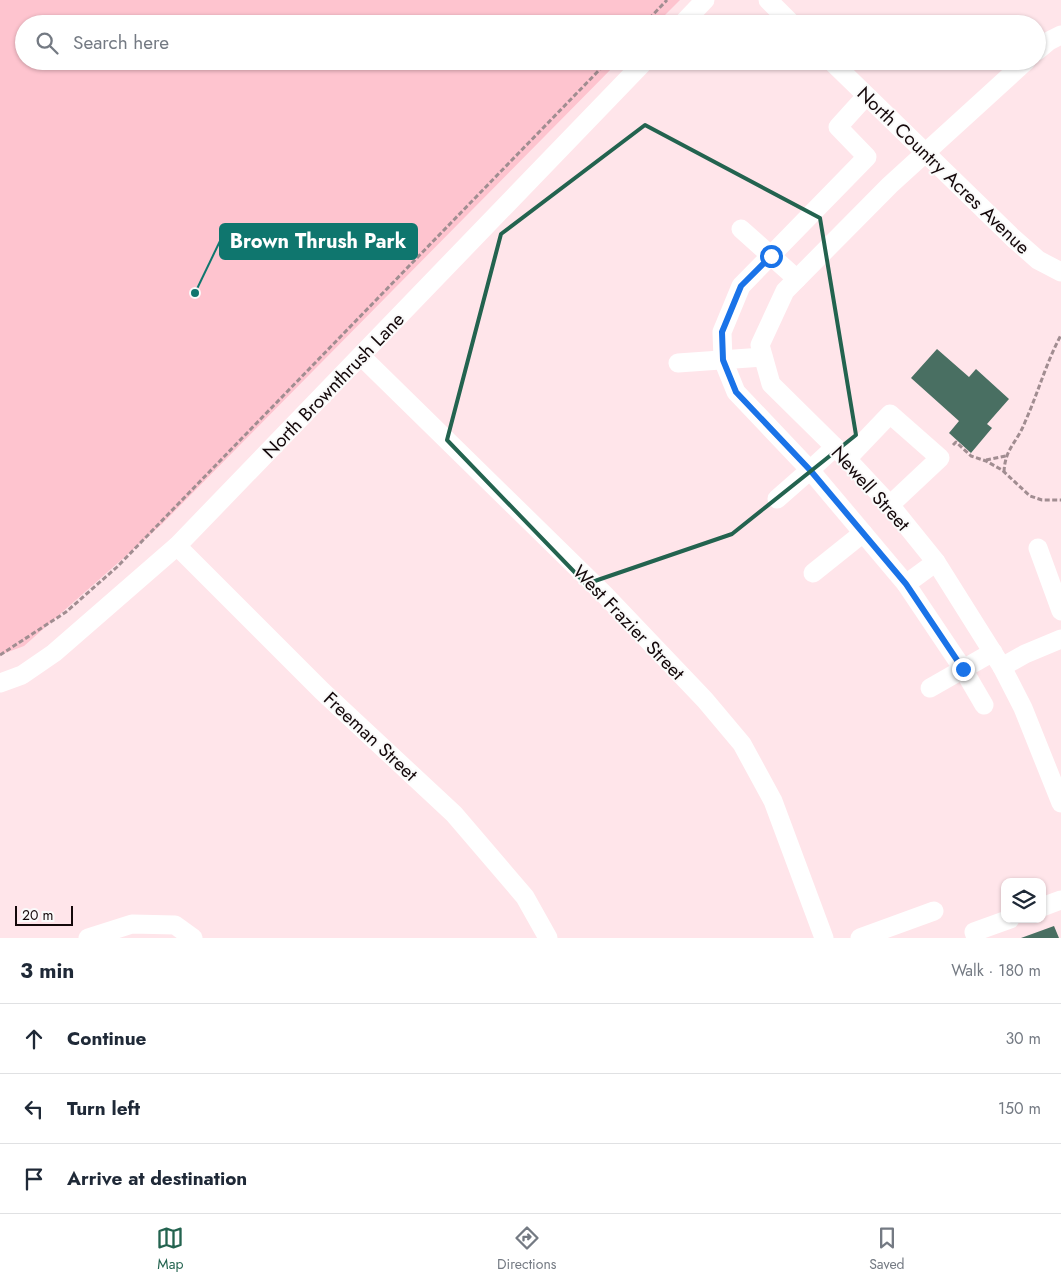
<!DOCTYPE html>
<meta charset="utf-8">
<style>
:root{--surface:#fff;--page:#f6f6f7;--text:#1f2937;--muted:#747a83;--line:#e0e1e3;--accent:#23634f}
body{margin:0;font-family:Jost,sans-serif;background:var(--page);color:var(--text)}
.controls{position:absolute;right:15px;bottom:15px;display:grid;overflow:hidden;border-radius:10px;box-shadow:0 1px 4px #0004}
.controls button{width:45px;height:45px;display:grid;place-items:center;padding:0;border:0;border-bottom:1px solid var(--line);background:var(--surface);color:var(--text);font:25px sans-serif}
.scale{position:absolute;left:15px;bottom:12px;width:58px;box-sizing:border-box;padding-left:5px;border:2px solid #14080a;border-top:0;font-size:14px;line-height:18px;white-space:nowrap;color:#14080a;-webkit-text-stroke:4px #fafafa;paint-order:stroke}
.stop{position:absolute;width:15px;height:15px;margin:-11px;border:4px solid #1a73e8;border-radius:50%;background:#fff}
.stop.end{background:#1a73e8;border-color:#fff;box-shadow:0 1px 5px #0008}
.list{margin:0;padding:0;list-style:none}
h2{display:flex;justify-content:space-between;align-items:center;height:65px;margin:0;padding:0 20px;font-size:21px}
h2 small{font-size:16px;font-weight:400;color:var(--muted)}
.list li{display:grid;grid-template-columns:32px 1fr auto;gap:15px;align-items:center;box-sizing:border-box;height:70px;padding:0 20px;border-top:1px solid var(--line)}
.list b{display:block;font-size:19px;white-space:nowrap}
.list em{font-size:16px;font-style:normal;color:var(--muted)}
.icon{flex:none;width:28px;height:28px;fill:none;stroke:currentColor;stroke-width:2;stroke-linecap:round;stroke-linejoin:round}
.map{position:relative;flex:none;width:1061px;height:938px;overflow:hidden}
.search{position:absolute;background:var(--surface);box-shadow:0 1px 4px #0004;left:15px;right:15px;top:15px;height:55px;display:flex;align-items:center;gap:12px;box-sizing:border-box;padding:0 18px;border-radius:28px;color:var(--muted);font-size:19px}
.sheet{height:275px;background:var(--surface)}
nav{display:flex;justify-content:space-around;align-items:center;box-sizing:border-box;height:70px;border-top:1px solid var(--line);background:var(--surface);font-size:14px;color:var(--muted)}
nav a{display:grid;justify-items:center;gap:2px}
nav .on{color:var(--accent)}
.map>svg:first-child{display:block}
.green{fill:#fec4cf}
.building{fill:#496f62}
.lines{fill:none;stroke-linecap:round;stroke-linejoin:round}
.path{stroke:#a18d91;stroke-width:3;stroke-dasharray:5 2.5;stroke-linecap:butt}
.minor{stroke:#fff;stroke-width:19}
.route{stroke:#1a73e8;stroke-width:6}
.marked{fill:none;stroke:#23634f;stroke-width:4;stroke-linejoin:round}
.labels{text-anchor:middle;stroke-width:4;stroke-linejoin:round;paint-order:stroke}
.street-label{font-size:19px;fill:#14080a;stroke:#fafafa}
.leader{fill:none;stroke:#0f766e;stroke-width:2}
.callout-dot{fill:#0f766e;stroke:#fafafa;stroke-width:2}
.callout{fill:#0f766e;stroke:#0f766e;stroke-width:2}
.callout-label{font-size:20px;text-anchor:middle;font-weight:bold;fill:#fff}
</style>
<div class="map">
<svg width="1061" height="938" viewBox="0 0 1061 938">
<rect width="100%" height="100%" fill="#ffe5ea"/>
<path class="green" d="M0,0H680L656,24H24V61H619L162,524L24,646L0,655Z"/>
<g class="building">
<path d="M937,349L969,377L976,369L1009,399L987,424L992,428L971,453L949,433L959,421L911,378Z"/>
<path d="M1054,926L1059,938H1021Z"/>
</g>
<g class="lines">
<g class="path">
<path d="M644,24L667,0"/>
<path d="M953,445L956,442L971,456L986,461L1002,470L1030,496L1042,500H1061"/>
<path d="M986,460L1006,456"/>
<path d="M1004,472C1005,448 1017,443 1025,422C1038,393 1046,363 1061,335"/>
<path d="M0,655L66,612L117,567L608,61"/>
</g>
<g class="minor">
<path d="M768,0L792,24"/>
<path d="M682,24L705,0"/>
<path d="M1037,51L1049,41L1061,35"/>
<path d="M831,61L1013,238L1038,260L1061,272"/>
<path d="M1026,61L890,185L785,291L760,345L771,384L847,459L890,505L936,562L1002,667L1023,708L1061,803"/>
<path d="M741,229L797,279"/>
<path d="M361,356L605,595L705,700L742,744L773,801L824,938"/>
<path d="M678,363L763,357"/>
<path d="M835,447L810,470L906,584L963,669L984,705"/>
<path d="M847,459L890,414L940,458L890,505"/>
<path d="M777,499L810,470L736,392L723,360L722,332L741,286L867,157L838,127L866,96"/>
<path d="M177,546L322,691L454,814L525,897L548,938"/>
<path d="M1038,548L1061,611"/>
<path d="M813,573L863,533"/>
<path d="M906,584L936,562"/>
<path d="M1002,667L1025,654L1061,639"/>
<path d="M0,683L22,675L54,653L177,546L645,61"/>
<path d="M930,688L993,652"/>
<path d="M1042,907L1061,900"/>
<path d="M88,938L132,924L175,925L193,938"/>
<path d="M860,938L934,911"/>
<path d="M976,938L974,932L1010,919"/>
</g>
</g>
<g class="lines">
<path class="route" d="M771,256L741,286L722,332L723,360L736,392L810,470L906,584L963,669"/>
</g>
<path class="marked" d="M645,125L820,218L856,435L732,534L586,584L447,440L501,234Z"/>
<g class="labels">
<g class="street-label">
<text transform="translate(944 170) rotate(44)" y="7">North Country Acres Avenue</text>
<text transform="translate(333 385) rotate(-46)" y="7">North Brownthrush Lane</text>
<text transform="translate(871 488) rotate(48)" y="7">Newell Street</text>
<text transform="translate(629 622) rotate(46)" y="7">West Frazier Street</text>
<text transform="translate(371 736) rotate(43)" y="7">Freeman Street</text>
</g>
</g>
<path class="leader" d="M195 293L220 241"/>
<circle class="callout-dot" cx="195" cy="293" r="5"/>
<rect class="callout" x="220" y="224" width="197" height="35" rx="5"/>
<g class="callout-label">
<text x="318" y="248">Brown Thrush Park</text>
</g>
</svg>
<div class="controls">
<button><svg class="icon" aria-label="layers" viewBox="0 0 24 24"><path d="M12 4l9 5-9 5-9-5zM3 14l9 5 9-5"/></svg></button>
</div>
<div class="scale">20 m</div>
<div class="stop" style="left:771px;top:256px"></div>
<div class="stop end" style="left:963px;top:669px"></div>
<div class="search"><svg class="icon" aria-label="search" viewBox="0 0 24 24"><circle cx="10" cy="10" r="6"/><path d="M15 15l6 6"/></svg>Search here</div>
</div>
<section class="sheet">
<h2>3 min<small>Walk · 180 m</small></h2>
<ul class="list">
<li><svg class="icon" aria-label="ahead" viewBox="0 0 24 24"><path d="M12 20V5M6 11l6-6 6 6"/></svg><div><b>Continue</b></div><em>30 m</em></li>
<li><svg class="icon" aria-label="left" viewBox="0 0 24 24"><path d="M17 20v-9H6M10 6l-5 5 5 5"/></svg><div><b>Turn left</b></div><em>150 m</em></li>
<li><svg class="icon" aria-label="arrive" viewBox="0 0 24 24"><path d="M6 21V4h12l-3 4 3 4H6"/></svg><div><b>Arrive at destination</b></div></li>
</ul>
</section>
<nav>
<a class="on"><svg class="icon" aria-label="map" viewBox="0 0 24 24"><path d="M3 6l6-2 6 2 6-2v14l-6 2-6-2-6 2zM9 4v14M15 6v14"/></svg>Map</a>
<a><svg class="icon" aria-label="directions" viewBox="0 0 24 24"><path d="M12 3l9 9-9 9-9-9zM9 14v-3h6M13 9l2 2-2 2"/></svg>Directions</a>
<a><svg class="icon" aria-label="saved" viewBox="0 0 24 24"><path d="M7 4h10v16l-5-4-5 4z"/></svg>Saved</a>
</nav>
